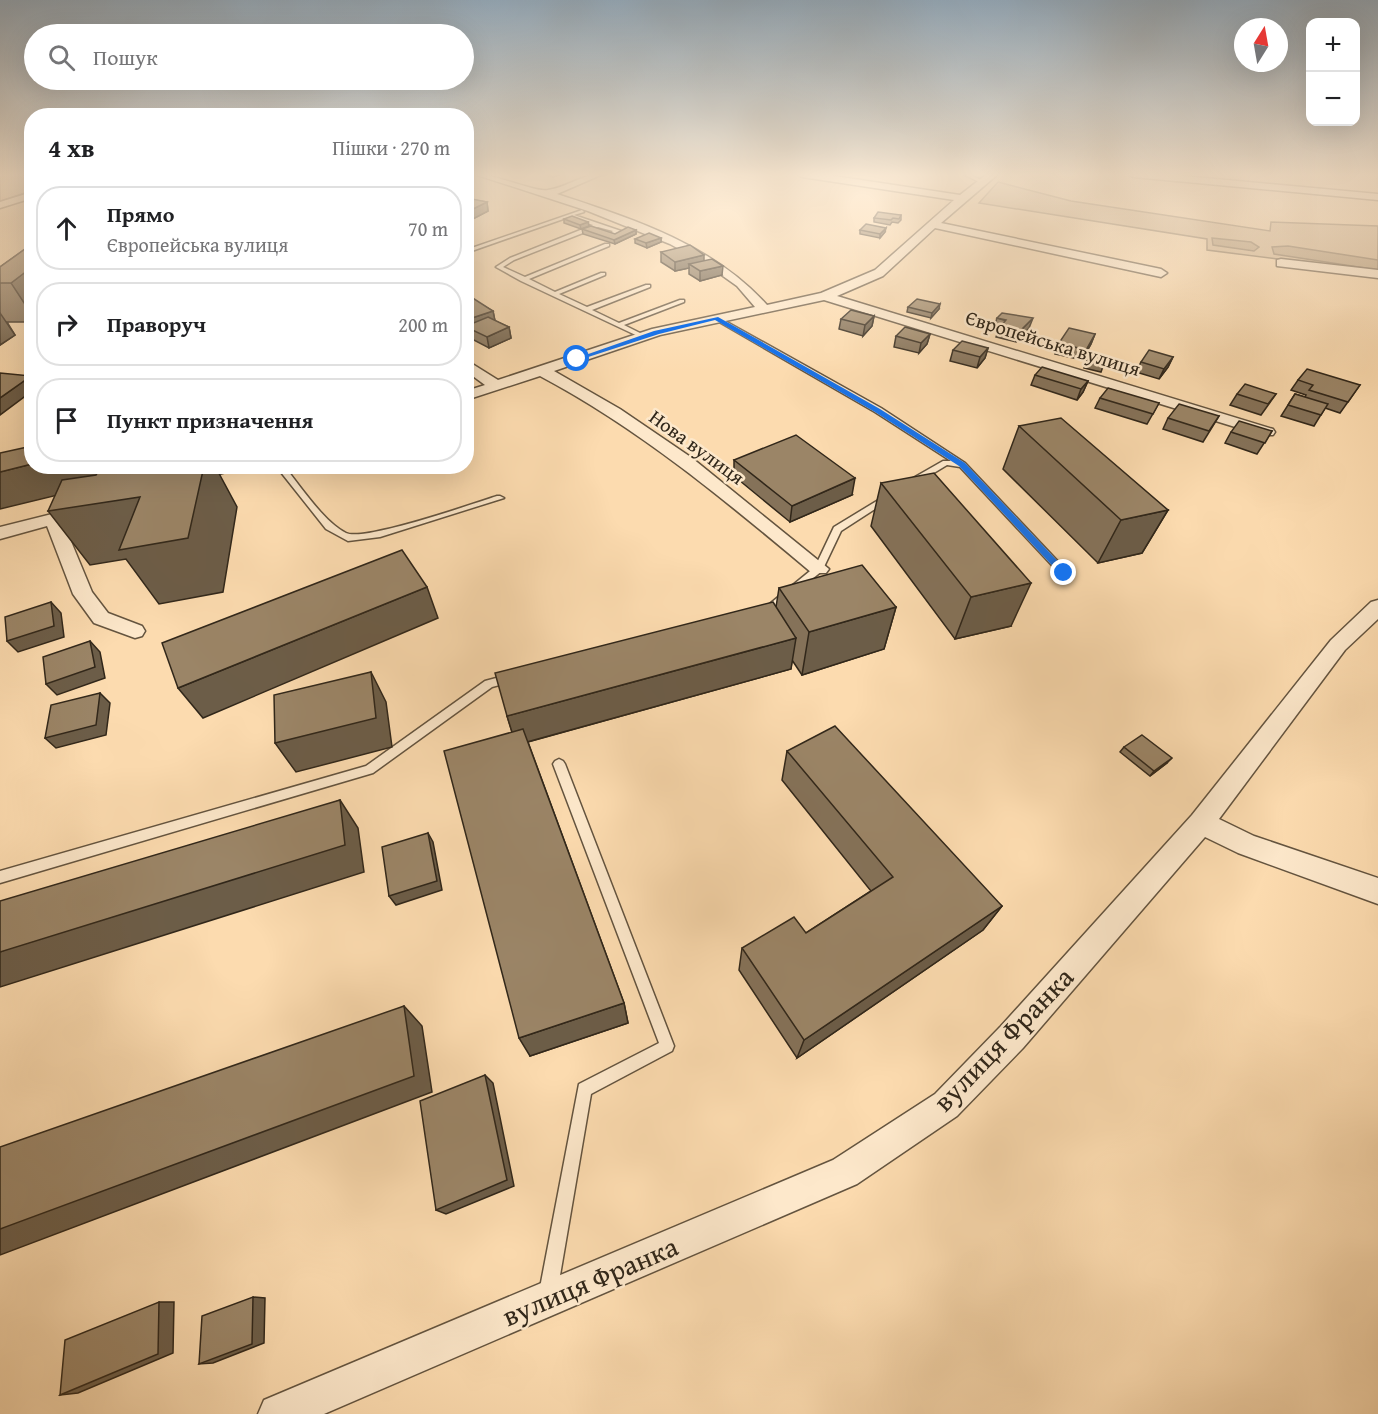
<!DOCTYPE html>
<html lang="uk">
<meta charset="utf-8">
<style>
:root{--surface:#fff;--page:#f2f2f2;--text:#202124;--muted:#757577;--line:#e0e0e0}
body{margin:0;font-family:"Gentium Book Plus",serif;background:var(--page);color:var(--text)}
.controls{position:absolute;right:18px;top:18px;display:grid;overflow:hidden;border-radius:12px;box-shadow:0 6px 24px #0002}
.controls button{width:54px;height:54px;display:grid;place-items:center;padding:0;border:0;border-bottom:2px solid var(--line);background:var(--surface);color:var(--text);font:30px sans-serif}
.compass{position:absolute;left:1234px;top:18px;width:54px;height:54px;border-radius:50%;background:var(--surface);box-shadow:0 6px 24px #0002;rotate:11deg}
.stop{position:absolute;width:18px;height:18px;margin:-14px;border:4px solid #1a73e8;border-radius:50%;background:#fff}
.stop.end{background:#1a73e8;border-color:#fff;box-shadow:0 2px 6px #0008}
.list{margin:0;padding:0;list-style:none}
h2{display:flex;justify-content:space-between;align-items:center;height:78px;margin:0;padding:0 24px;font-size:26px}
h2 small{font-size:20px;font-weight:400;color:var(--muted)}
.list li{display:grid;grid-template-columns:39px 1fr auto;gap:18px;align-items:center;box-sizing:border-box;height:84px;margin:0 12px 12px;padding:0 12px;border:2px solid var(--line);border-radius:24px}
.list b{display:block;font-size:22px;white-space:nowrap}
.list p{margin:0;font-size:20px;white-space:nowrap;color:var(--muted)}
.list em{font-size:20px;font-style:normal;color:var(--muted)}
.icon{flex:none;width:33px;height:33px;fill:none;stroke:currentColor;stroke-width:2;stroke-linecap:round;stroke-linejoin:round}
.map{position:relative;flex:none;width:1378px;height:1414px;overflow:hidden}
.search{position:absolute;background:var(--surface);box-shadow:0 6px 24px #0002;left:24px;top:24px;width:450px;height:66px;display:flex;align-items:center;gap:15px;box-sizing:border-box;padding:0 21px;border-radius:33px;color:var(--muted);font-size:22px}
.panel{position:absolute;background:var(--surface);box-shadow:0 6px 24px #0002;left:24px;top:108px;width:450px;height:366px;border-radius:24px}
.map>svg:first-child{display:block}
.green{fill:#d9bc96;stroke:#857258;stroke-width:1.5}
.water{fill:#b79e7c;stroke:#816e55;stroke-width:1.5}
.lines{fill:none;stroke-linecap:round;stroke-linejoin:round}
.lane-casing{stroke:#64543f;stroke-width:3}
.street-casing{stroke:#64543f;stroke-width:3}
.lane{fill:#fde8cb;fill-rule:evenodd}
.street{fill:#fde8cb;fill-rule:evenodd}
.wall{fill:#857259;stroke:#31271a;stroke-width:1.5}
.shaded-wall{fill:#6c5d48;stroke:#31271a;stroke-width:1.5}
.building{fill:#9b8567;stroke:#31271a;stroke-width:1.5}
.route{fill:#1a73e8}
.labels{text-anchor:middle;stroke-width:5;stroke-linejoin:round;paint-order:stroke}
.far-street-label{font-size:20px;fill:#31271a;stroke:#fde8cb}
.near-street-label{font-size:28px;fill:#31271a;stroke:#fde8cb}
</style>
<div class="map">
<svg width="1378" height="1414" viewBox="0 0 1378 1414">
<rect width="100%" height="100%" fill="#fcdbaf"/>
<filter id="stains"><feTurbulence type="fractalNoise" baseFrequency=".00333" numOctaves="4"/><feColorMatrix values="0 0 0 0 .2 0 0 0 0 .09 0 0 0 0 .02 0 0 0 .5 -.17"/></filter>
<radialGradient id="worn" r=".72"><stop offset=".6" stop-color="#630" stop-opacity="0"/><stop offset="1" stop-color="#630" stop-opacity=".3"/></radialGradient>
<g class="green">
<path d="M0,174H26L23,175L31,179V191L0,201Z"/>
<path d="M998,182L1071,201L1270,231L1271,222L1378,226V272L1207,250V239L979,203Z"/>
</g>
<g class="water">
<path d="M1212,238L1251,242L1259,247L1254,251L1213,245Z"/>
<path d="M1288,246L1378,260V270L1274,254L1272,247Z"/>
</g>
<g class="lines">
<g class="lane-casing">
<g id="lane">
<path d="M963,174H969L983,181L979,182Z"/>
<path d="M582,210L584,212L574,215L621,231L612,236L609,234L613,231L598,227L514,260L503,267L525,277L605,244H609V246L529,279L555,292L601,273H605V275L559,294L587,307L646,285H650V287L592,310L619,323L680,300H684V302L624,325L646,336V338H642L521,281L496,267L510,258L593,225L569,217L466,253V250Z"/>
<path d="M714,317H718L881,408L965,463L1067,571L1068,573L1067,575H1061L960,467L947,465L914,485H908V481L943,461H951L875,412L714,319Z"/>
<path d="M276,466H284C301,487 324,522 346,533C364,542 472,504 497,496H500L504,498L380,537L348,541L326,529Z"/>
<path d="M885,496H888L892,498L841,531L822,571L767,615H761L759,613L761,611L815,567L834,527Z"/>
<path d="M511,674L516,678L515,681L492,687L373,773L0,883V871L366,766L485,681Z"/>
<path d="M559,759L563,761L565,764L674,1046L672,1051L591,1094L557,1293L554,1299L548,1302L542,1299L539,1293L579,1084L659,1043L553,764L555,761Z"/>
</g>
</g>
<g class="street-casing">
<g id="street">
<path d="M474,174C496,174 536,193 548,190C568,187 582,174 603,174L557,194C633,219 712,244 767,305L821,293L875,270L954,200L802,177L797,174H821L960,195L987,174H998L941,223L1161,269L1167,273L1161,277L935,228L883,276L837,296L1273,429L1275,432L1273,435H1261L824,300L660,335L554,371L620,409L692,458L829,569L826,573H812C726,501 640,429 540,376L466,400V391L485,385L466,371V360L498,380L652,329L755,307L737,286L706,264L670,244L588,211Z"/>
<path d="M1128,174H1163L1378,194V200L1133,177Z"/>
<path d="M32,192V198L0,208V202Z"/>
<path d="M1281,259L1378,270V278L1277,266V260Z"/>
<path d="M208,466H234L232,470L187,484L178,479L181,475Z"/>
<path d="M84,506L93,511L90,515L63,522L92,592L108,613L142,626L145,631L142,636L135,638L94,623L73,594L47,526L0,539V527Z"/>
<path d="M1378,600V619L1345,650L1219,819L1254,836L1378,878V904L1238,853L1205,837L1023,1048L957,1116L857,1184L324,1414H258L264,1400L833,1160L935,1094L1001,1026L1192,815L1331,640L1371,602Z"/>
</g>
</g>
<use href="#lane" class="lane"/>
<use href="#street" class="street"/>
</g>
<g class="wall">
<path d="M541,174H561L553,177Z"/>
<path d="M466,199L487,202L488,211L471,220L466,219Z"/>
<path d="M901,215V220L898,223L892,222L890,225L874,222V218Z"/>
<path d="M564,219L588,222L589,226L581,229L564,223Z"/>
<path d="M582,229L615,234L636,230V234L615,244L583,234Z"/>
<path d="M860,230L885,232L880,238L860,234Z"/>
<path d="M661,238V242L647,248L635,243V239Z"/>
<path d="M32,244V322H7L15,335L0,345V267Z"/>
<path d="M661,252L704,261L722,275L700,281L689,274V268L675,271L661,262Z"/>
<path d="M466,296L493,311L495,321L509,327L511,338L489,348L468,337L466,331Z"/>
<path d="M908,307L939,309L931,318L907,312Z"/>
<path d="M874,316L872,326L863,336L839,329L841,319Z"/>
<path d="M997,318L1029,328L1016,342L996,337L999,329L994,328Z"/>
<path d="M930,334L927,344L919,353L894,347L896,336Z"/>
<path d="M1095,334L1091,344L1082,360L1055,354L1059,343Z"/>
<path d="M988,348L985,358L977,368L950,361L953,350Z"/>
<path d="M1089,354L1106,358L1101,372L1084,368Z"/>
<path d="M1173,357L1168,367L1159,379L1136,372L1141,362Z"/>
<path d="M1035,375L1088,381L1083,392L1077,400L1031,385Z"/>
<path d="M1298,380L1360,385L1340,413L1325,408L1314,426L1281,416L1295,394L1305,397L1306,395L1291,390Z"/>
<path d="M1237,394H1276L1261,415L1230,405Z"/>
<path d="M1100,398L1159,403L1147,424L1095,408Z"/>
<path d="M1219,416L1203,442L1163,429L1168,418Z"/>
<path d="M1019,426L1168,510L1142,553L1098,563L1003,469Z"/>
<path d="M1272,431L1257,454L1225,443L1231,432Z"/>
<path d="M734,460L852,495L790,522L734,476Z"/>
<path d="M881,483L1011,626L955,639L871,526Z"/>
<path d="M779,588L896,607L884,649L802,675L792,660L791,669L528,742L624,1003L628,1023L530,1056L512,732L507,716L776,607Z"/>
<path d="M1124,747L1167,763L1150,776L1120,752Z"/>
<path d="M787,751L1002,906L983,930L797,1058L739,970L742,948L806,933L871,891L782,780Z"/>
</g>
<g class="shaded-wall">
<path d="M553,174H561L553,177Z"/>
<path d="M487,202L488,211L471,220L469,211Z"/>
<path d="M588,222L589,226L581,229L580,225Z"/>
<path d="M886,228L885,232L880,238V234Z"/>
<path d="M636,230V234L615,244L614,240Z"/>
<path d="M661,238V242L647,248L646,243Z"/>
<path d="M704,255V264H689V268L675,271V262Z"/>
<path d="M723,266L722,275L700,281V271Z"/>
<path d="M32,267V315L11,283Z"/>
<path d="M940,304L939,309L931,318L932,313Z"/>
<path d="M493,311L495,321L467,328L466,320Z"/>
<path d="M0,313L15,335L0,345Z"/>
<path d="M874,316L872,326L863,336L865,325Z"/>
<path d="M1033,318L1029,328L1016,342L1019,332Z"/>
<path d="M509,327L511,338L489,348L487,337Z"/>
<path d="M930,334L927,344L919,353L921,343Z"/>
<path d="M1095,334L1091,344L1082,360L1086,350Z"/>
<path d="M988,348L985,358L977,368L980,357Z"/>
<path d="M1173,357L1168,367L1159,379L1164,369Z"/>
<path d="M31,376L32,377V391L0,415V398Z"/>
<path d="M1088,381L1083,392L1077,400L1081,389Z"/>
<path d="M32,464V466H139L140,475L0,509V472Z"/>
<path d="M204,466H215L237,507L223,592L159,604L126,559L90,565L48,511Z"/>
<path d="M855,478L852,495L790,522L792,506Z"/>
<path d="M1168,510L1142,553L1098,563L1121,520Z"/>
<path d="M1031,583L1011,626L955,639L971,597Z"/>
<path d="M427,587L438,618L203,718L178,688Z"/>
<path d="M51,602L61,613L64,637L18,652L7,641Z"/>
<path d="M896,607L884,649L802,675L809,632Z"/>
<path d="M796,638L791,669L516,745L507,716Z"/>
<path d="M90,641L100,652L105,678L57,695L46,684Z"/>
<path d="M371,672L386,702L392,747L296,772L275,743Z"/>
<path d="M100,693L110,703L106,735L56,748L45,738Z"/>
<path d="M1172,758L1167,763L1150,776L1154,771Z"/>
<path d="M340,800L358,828L364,872L0,987V952Z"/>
<path d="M428,833L433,842L442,890L396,905L389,896Z"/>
<path d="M1002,906L983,930L797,1058L804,1040Z"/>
<path d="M624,1003L628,1023L530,1056L519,1038Z"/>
<path d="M404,1006L422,1026L432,1092L0,1255V1229Z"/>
<path d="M485,1075L493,1083L514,1186L446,1214L436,1210Z"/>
<path d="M253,1297L265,1298L264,1343L213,1363L199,1364Z"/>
<path d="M159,1302H174L173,1353L78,1393L60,1395Z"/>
</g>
<g class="building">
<path d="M467,198L487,202L469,211H466V199Z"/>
<path d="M878,212L901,215L899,219L893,218L891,220L874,218Z"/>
<path d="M572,216L588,222L580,225L564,219Z"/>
<path d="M866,224L886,228L880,234L860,230Z"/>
<path d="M591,226L615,234L628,227L636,230L614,240L582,229Z"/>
<path d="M649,233L661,238L646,243L635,239Z"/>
<path d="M32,244V267L11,283H0V267Z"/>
<path d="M690,245L704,255L675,262L661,252Z"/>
<path d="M712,259L723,266L700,271L689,264Z"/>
<path d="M468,295L493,311L466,320V296Z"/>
<path d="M917,299L940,304L932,313L908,307Z"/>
<path d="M851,310L874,316L865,325L841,319Z"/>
<path d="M1002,313L1033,318L1019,332L1000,327L1006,320L997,318Z"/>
<path d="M488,317L509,327L487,337L466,327V326Z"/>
<path d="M905,327L930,334L921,343L896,336Z"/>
<path d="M1069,328L1095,334L1086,350L1059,343Z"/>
<path d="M962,341L988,348L980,357L953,350Z"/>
<path d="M1149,350L1173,357L1164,369L1141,362Z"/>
<path d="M1089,354L1106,358L1103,366L1086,362Z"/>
<path d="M1042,367L1088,381L1081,389L1035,375Z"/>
<path d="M1307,369L1360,385L1348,402L1309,390L1313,385L1298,380Z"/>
<path d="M0,373L31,376L0,398Z"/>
<path d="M1245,384L1276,394L1268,404L1237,394Z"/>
<path d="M1108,388L1159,403L1153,414L1100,398Z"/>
<path d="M1295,394L1328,404L1321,415L1288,405Z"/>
<path d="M1179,404L1219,416L1209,431L1168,418Z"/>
<path d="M1061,418L1168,510L1121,520L1019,426Z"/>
<path d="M1239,421L1272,431L1265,443L1231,432Z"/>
<path d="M796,435L855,478L792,506L734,460Z"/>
<path d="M32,446V464L0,472V453Z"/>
<path d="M125,466H204L188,538L119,550L140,497L48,511L62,480L96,475L99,470Z"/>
<path d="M934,473L1031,583L971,597L881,483Z"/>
<path d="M402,550L427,587L178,688L162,643Z"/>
<path d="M862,565L896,607L809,632L779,588Z"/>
<path d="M51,602L54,626L7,641L5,617Z"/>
<path d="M773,602L796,638L507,716L495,673Z"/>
<path d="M90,641L95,667L46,684L43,657Z"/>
<path d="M371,672L376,718L275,743L274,695Z"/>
<path d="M100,693L96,725L45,738L51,705Z"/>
<path d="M835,726L1002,906L804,1040L742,948L794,917L806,933L893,877L787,751Z"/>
<path d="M523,729L624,1003L519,1038L444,751Z"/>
<path d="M1142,735L1172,758L1154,771L1124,747Z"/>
<path d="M340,800L345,845L0,952V901Z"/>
<path d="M428,833L437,881L389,896L382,847Z"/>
<path d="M404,1006L414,1076L0,1229V1147Z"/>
<path d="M485,1075L507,1180L436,1210L420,1101Z"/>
<path d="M253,1297L252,1344L199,1364L202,1316Z"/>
<path d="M159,1302L158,1354L60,1395L65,1340Z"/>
</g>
<linearGradient id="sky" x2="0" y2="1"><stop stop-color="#94abbd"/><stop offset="0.47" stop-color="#feefdb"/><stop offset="1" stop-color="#feefdb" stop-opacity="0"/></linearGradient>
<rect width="1378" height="372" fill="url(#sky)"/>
<path class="route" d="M718,317L880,409L965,463L1067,571V575H1061L959,466L875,412L715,320L659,334L579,360L574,359L654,331Z"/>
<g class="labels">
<g class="far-street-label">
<text transform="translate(1053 343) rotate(17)" y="7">Європейська вулиця</text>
<text transform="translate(697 447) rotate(36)" y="7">Нова вулиця</text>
</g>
<g class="near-street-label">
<text transform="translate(1003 1039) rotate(-46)" y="10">вулиця Франка</text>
<text transform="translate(590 1281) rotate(-23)" y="10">вулиця Франка</text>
</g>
</g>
<rect width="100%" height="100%" filter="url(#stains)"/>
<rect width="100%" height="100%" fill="url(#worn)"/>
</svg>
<div class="controls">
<button>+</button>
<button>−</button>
</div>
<svg class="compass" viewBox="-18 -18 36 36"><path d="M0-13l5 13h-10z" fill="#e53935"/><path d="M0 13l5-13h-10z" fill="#757577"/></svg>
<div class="stop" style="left:577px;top:359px"></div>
<div class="stop end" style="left:1064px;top:573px"></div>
<div class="search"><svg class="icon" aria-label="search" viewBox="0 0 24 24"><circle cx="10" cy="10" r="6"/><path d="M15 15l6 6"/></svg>Пошук</div>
<section class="panel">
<h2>4 хв<small>Пішки · 270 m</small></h2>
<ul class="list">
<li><svg class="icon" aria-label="ahead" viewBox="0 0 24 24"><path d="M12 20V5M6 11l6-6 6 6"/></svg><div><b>Прямо</b><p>Європейська вулиця</p></div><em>70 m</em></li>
<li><svg class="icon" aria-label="right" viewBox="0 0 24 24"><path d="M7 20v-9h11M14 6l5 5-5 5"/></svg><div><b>Праворуч</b></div><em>200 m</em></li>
<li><svg class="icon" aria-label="arrive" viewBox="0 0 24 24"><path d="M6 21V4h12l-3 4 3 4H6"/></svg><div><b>Пункт призначення</b></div></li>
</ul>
</section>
</div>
